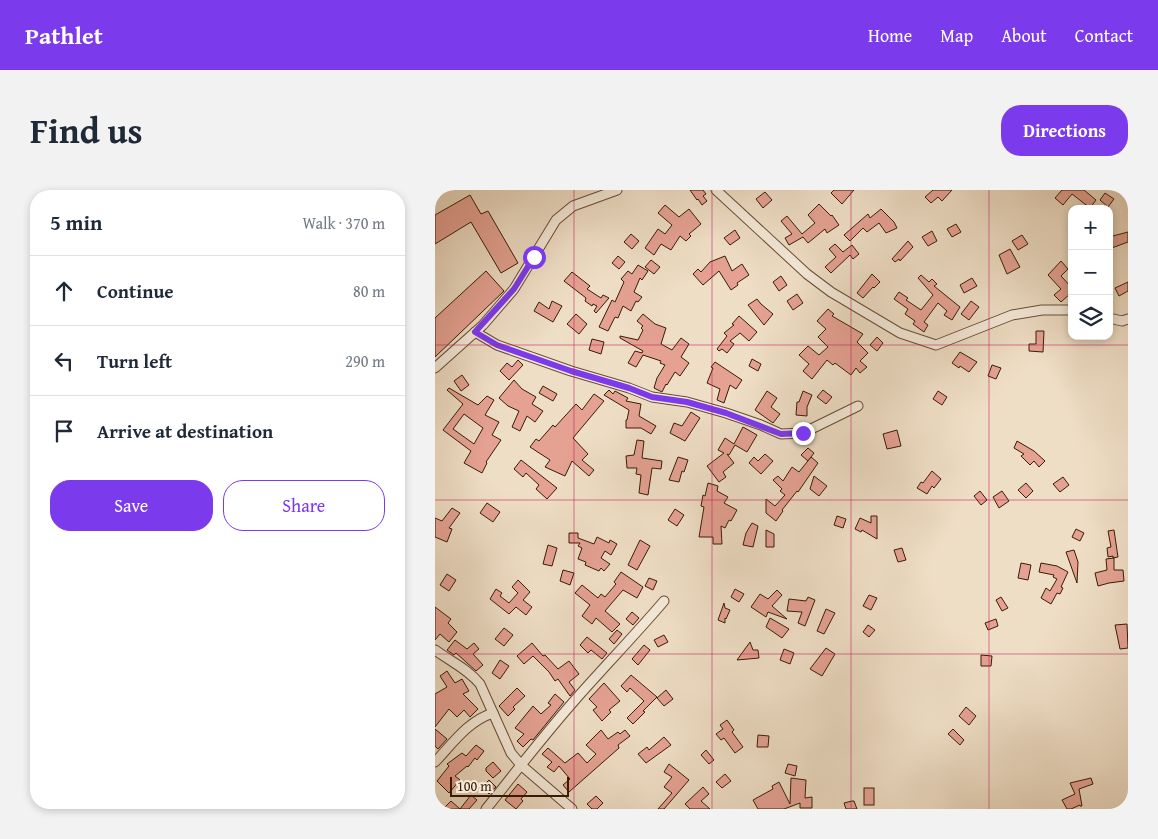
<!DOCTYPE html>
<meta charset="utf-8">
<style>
:root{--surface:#fff;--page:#f2f2f3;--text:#1f2937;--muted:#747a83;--line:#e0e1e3;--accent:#7c3aed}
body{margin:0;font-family:"Gentium Book Plus",serif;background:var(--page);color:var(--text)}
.controls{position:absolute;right:15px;top:15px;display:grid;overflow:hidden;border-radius:10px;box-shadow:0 2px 8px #0003}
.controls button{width:45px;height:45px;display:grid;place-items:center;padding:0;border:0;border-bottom:1px solid var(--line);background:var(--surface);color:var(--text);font:25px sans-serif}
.scale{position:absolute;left:15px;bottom:12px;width:119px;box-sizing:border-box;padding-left:5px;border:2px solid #3a1b04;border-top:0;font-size:14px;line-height:18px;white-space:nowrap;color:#3a1b04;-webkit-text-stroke:4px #f5eada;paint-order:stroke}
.stop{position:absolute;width:15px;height:15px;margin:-11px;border:4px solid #7c3aed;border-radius:50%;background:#fff}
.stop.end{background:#7c3aed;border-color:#fff;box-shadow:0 1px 5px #0008}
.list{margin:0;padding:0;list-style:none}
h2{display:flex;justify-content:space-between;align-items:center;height:65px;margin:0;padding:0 20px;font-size:21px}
h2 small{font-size:16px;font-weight:400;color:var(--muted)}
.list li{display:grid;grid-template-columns:32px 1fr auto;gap:15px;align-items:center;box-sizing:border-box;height:70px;padding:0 20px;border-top:1px solid var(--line)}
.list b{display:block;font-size:19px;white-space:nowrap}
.list em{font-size:16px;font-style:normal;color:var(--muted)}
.actions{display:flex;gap:10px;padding:15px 20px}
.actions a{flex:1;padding:11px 0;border:1px solid var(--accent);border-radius:20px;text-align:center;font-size:18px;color:var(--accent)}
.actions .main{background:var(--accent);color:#fff}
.icon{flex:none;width:28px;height:28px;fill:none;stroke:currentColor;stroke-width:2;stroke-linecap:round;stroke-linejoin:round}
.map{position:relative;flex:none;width:693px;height:619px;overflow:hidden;border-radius:20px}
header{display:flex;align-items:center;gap:30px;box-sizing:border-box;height:70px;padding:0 25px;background:var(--accent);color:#fff}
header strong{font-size:24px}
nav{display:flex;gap:28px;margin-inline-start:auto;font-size:18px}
.intro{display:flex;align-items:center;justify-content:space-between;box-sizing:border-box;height:120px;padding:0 30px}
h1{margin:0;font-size:35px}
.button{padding:12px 22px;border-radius:20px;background:var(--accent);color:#fff;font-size:18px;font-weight:700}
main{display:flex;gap:30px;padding:0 30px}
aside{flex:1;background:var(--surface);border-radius:20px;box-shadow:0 2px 8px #0003}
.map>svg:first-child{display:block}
.building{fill:#e5a293;stroke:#3a1b04;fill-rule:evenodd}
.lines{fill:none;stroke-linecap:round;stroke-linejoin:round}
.street-casing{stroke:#674c34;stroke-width:11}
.street{stroke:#f5eada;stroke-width:9}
.route{stroke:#7c3aed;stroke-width:6}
.grid{fill:none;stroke:#c2185b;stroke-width:1;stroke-opacity:0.55}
</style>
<header>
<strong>Pathlet</strong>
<nav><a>Home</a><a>Map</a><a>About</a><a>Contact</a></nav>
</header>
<div class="intro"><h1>Find us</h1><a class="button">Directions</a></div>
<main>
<aside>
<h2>5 min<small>Walk · 370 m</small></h2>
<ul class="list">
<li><svg class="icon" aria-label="ahead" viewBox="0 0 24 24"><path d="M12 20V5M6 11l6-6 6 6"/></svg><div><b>Continue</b></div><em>80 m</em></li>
<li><svg class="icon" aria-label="left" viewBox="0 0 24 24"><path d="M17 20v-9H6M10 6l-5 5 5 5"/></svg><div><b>Turn left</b></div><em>290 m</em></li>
<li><svg class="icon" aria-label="arrive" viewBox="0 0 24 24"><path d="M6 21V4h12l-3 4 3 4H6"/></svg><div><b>Arrive at destination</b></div></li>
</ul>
<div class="actions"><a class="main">Save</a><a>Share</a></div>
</aside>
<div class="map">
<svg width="693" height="619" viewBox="0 0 693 619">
<rect width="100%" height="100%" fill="#efdec6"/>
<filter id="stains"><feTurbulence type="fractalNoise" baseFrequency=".004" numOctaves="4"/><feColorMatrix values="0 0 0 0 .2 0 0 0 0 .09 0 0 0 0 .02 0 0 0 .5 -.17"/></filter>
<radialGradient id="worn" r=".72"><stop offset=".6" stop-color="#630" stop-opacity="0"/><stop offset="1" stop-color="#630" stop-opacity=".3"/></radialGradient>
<g class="building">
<path d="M255,0H268L271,4L268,6L272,11L267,15L263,9L262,10Z"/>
<path d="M399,0H419L407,14L396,3Z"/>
<path d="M498,0H517L507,11L503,7L496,13L490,7Z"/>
<path d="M627,0H649L661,10L655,18L637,4L628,15L620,8Z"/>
<path d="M330,2L337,10L328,18L321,9Z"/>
<path d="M670,3L679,9L673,17L665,10Z"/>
<path d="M35,5L46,24L53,21L83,73L66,83L36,32L0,54V25Z"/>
<path d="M384,14L396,26L397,25L404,35L392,43L390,39L373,53L368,47L354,55L350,48L357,44L346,31L352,26L367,44L380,33L373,25Z"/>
<path d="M230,15L244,27L254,19L266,34L254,44L256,46L251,51L245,46L236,60L226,54L219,65L210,58L223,39L230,44L237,35L223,23Z"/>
<path d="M446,19L459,32L462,38L451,43L444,33L432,42L428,38L415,51L409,45L433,24L435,28Z"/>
<path d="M521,34L526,42L517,47L512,39Z"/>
<path d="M300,40L305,48L295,55L289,48Z"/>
<path d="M497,41L502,51L493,56L487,47Z"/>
<path d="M693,42V52L674,59V47Z"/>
<path d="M196,44L204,51L197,59L189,52Z"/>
<path d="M587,45L593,54L583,60L577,51Z"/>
<path d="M473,51L478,57L465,71L464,69L460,72L457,69Z"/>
<path d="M400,54L408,62L417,55L424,64L418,69L415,65L396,83L390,77L401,67L394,59Z"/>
<path d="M575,59L585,77L572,84L564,65Z"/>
<path d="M183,66L190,72L184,79L177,73Z"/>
<path d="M290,66L297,81L307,74L314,85L302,93L303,95L296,100L284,81L268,95L258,84L263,79L266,82L275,72Z"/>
<path d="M216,70L225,77L219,84L210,77Z"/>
<path d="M626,71L633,79L626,86L637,98V102L626,112L619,105L626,99L613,85Z"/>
<path d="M203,75L213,81L207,90L205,88L199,102L207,107L203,112L201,111L196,121L188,116L183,128L180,127L173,141L164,137L177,110L180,112L189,92L186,89L193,81L197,84Z"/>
<path d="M51,81L69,101L0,167V128Z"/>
<path d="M137,82L155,96L152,99L166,108L168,105L174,108L161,123L159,121L162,116L158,114L157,116L150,111L151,108L129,91Z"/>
<path d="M437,84L445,92L439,98L438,97L428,108L422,103Z"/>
<path d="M486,85L494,92L497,89L502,94L499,96L525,117L517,130L509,125L512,121L503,113L489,132L493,135L489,142L478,134L480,131L470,124L473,119L459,109L464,102L473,108L471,110L486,120L498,105L483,88Z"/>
<path d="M346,86L352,95L344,101L338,92Z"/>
<path d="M537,88L542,96L529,103L525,95Z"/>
<path d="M693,92V101L684,106L680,98Z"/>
<path d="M362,104L368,113L358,120L352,111Z"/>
<path d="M322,109L326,114L338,124L329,135L313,115Z"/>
<path d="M117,111L127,116L118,132L99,121L104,112L114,119Z"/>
<path d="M536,111L544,117L534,130L526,124Z"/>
<path d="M393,119L399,124L397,126L428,144L422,152L433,163L425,171L432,177L425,183L421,178L416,185L400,173L398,175L392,170L377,189L368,181L374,174L364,165L373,156L384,165L393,157L383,147L391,139L382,131Z"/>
<path d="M141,124L152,134L144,144L132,134Z"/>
<path d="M208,124L220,134L231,138L226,154L237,160L246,148L254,154L246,167L254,173L245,186L240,182L232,195L231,194L227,202L219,198L222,188L230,175L225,173L226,171L208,165L201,177L193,173L200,161L207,163L208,161L185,148V146L203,150L208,140L206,138L208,136L202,131Z"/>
<path d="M304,126L322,142L314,151L305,143L295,151L299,154L292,163L287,159L284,161L282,159L292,146L289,143L299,135L297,134Z"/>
<path d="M601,141H609L608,162L594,161V154H601Z"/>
<path d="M442,147L448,153L442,161L435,155Z"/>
<path d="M157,149L169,152L166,164L154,160Z"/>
<path d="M525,162L542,172L534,182L525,176L524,178L517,173Z"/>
<path d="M317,169L326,174L323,181L314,176Z"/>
<path d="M83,170L88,175L74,190L65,181L72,173L77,177Z"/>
<path d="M280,172L307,190L301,199L295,195L289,213L282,210L285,199L272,193L278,178L276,177Z"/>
<path d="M557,175L566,178L561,189L553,186Z"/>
<path d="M27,185L34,195L26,201L19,191Z"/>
<path d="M79,190L87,199L101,207L97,214L108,221L100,232L92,226L85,241L77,237L84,221L73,216L64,208Z"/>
<path d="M108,196L122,204L118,211L104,203Z"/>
<path d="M14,198L43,215L52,206L59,210L50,225L64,232L57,245L66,250L51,272L52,273L47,283L29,273L36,261L8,240L28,214L12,200ZM29,224L48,238L39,254L18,239Z"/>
<path d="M174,200L178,204L180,201L193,208L191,211L206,214L204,226L221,236L216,244L206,238H191V230H192L194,220L169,205Z"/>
<path d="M388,200L397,207L391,214L382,207Z"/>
<path d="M332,201L342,208L336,217L345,224L338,233L320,220Z"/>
<path d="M368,201L377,205L372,217V226L361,225L362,212H364Z"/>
<path d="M503,201L512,207L507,215L498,209Z"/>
<path d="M159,204L169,211L138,248L153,264L147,270L159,280L154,286L137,271L130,286L110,277L115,270L95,257L101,249L104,251L118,235L120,237L141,214L147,220Z"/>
<path d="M256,222L265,228L250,251L235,243L239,233L247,236Z"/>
<path d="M308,237L322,245L312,262L300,255L294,265L292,264L299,273L288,282L291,287L284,292L272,276L289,263L283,260L290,248L299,254Z"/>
<path d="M462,240L466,256L452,259L448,244Z"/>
<path d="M202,250L209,251L207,268L227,271L226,279L217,278L213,305L204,303L206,285L201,284L202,278H192L191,266L199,265Z"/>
<path d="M582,251L599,261L610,271L604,277L599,271L595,275L586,266L589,264L579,258Z"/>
<path d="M373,258L379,263L373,271L366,265Z"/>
<path d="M330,264L338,271L326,284L314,273L319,267L323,271Z"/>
<path d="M243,267L253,270L249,282L247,281L244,292L234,290Z"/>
<path d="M376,267L383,273L363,302L362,301L347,320L348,321L341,331L331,323V309L340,316L350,305L345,301L347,299L338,290L343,286L348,291L357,277L364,282Z"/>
<path d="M86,270L122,298L112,309L101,299L104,295L91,283L88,287L79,279Z"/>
<path d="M497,281L506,289L499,298L497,296L492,304L482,298L486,292L488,293Z"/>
<path d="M379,286L392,296L384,306L375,299Z"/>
<path d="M628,287L634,295L625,302L618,294Z"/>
<path d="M273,293L283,296L282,301L293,307L289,313L302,320L296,331L294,330L290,338L286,336L287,354H278V347H264L269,317L266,316L268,305L270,306Z"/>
<path d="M591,293L598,301L591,308L583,300Z"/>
<path d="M545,301L552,310L546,315L539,306Z"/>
<path d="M567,301L574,311L564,318L558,307Z"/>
<path d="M52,313L65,322L58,332L45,323Z"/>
<path d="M17,318L25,323L14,338L17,339L12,352L0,347V328L7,331Z"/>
<path d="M240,319L249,325L242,336L233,330Z"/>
<path d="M402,326L411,329L408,338L399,335Z"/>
<path d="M436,326H442V349L427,340L426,342L420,339L425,328L436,333Z"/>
<path d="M317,333L323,336L318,357L308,355L311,343Z"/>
<path d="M641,339L649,343L645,351L637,347Z"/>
<path d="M331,340L339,344V357H331Z"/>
<path d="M679,340L683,367L678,368V366L673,367L672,358L676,357L673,341Z"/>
<path d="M134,343H143V348L159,354L162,347L174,353L175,350L182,354L176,365L170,361L166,368L175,374L169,381L166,378L164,381L150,375L151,372L143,369L147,358L143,356L145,353H134Z"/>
<path d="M205,350L215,356L202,380L193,375Z"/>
<path d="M113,355L122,358L117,376L108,374Z"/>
<path d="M467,358L471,370L463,372L459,360Z"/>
<path d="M639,360L643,372L642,393L631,362Z"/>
<path d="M679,368V380H688L689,391L674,393L663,396L660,383L672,380L671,369Z"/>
<path d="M586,373L596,375L593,390L583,388Z"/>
<path d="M606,373L622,376L633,382L626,397L628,398L625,404L622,403L616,414L606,408L611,398L615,401L622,389L618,387L619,385L604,382Z"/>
<path d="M128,380L139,383L135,395L125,391Z"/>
<path d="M186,382L208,397L202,408L188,400L170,421L185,434L177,442L161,428L157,434L147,426L155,415L140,403L147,395L163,408L166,404L170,407L181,394L179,392Z"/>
<path d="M12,384L21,390L14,401L5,395Z"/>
<path d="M214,388L222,391L218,400L210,396Z"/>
<path d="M83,390L95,402L88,410L97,417L91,425L81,417L74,424L55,409L61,399L67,403L65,406L74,413L83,403L77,397Z"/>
<path d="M300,399L309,404L304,412L296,407Z"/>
<path d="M342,400L347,405L337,416L352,429L333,422L331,427L316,417L325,404L333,409Z"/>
<path d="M434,405L442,408L436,420L428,416Z"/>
<path d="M373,407L380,410L370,436L363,433L367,422L352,421L354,409L371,411Z"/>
<path d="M566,407L573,418L567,421L561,410Z"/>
<path d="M289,413L290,418L295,420L291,429L290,428V433L283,430Z"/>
<path d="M0,417L16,429L13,433L22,442L14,452L5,444L0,450Z"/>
<path d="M391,419L400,423L389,444L382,441Z"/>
<path d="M197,422L204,428L198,435L191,429Z"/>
<path d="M335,428L354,439L347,448L331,437Z"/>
<path d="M561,429L563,436L553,440L550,433Z"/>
<path d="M692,434L693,458L685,459L680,435Z"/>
<path d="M433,435L440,440L434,447L428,442Z"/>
<path d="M69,438L78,445L69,456L60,449Z"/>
<path d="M182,440L187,444L179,454L174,449Z"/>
<path d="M229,445L233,452L223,457L219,450Z"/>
<path d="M152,447L172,463L167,469L156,460L153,463L145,455Z"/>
<path d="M20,450L32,459L39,453L44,459L38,464L48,475L41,481L21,463L19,465L12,460Z"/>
<path d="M315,452L318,460H323L324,468L302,470Z"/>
<path d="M97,453L108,466L110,465L123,479L134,471L144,484L134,492L140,500L135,506L123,489L120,491L114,482L98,466L89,474L82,466Z"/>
<path d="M209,455L215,460L203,475L197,469Z"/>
<path d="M391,458L400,464L387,486L375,479Z"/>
<path d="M349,459L359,463L355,474L345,470Z"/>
<path d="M546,465L557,466L556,476H546Z"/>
<path d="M65,470L74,476L65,489L57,483Z"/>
<path d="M12,481L20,493L27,489L34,501L28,504L43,519L35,527L29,520L22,527L14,519L0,537V504L12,497L5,486Z"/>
<path d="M196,485L222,507L208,521L210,522L198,534L192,528L209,511L195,498L192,502L186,496Z"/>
<path d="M169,493L185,511L174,520L176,522L167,531L158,520L162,517L154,509Z"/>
<path d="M82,498L90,506L78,517L80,519L73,526L64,516Z"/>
<path d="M231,500L238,509L229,516L222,508Z"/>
<path d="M120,504L129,512L98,550L96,549L88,557L82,551L89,544L80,538L98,516L106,524L107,523L116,515L113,513Z"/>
<path d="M531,517L541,526L534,535L524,526Z"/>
<path d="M292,530L299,540L297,542L308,557L300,563L289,548L286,550L281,544L288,539L285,535Z"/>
<path d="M0,539L12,549L3,559L0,556Z"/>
<path d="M518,539L529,550L525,555L513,544Z"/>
<path d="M166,540L173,549L183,542L185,544L190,540L195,546L183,555L184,558L134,602L128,595L135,589L124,576L119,582L112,577L117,572L107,564L113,558L130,573L143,563L152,573L161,564L151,555Z"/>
<path d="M323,545L334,546L333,557H322Z"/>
<path d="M229,547L236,555L211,573L203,564L212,557L214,560Z"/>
<path d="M41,555L49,561L42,570L40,568L33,577L32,576L20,586L25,590L14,603L2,591L14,576L12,574L27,563L31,566Z"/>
<path d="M271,560L279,570L274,574L266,565Z"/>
<path d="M58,572L66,581L58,588L51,581V578Z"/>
<path d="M234,574L254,590L229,619H223L237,603L229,597L237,587L229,582Z"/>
<path d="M353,574L362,576L360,586L350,583Z"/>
<path d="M290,584L296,591L287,598L281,592Z"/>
<path d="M356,588L371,590L370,608L377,607V618H365V613L349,619H323L318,610L338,599L337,596L344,592L355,614Z"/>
<path d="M656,588L658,594L644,599L647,616H645V615L636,619H632L627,610L640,604L635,593Z"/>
<path d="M54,590L61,597L54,604L47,597Z"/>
<path d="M83,594L92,602L86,609L88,611L81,619L70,610Z"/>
<path d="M268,597L274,604L266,611L275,619H255L250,614Z"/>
<rect x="429" y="598" width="10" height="17"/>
<path d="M36,605L42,610L34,619H8L16,611L25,619Z"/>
<path d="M161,606L168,613L162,619H157L152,614Z"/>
<path d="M417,611H419L422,619H411L409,613Z"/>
</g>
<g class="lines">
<g class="street-casing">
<g id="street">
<path d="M281,0L372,84L396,102L465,143L501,155L577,125L607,120H637"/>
<path d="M674,128L687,131L693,129"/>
<path d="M40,142L62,155L136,181L194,198L217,207L252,212L291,223L326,235L346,244L368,243L423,216"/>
<path d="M0,178L48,135L79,99L121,30L138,16L182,0"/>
<path d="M0,460C15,471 33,479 45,494L76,563L86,575L137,619"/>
<path d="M0,572C18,553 33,531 58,523"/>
<path d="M51,619C80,583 109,545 140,510C169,477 200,445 229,411"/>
</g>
</g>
<use href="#street" class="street"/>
</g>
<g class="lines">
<path class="route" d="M99,67L79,99L40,142L62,155L136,181L194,198L217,207L252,212L291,223L346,244L368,243"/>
</g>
<path class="grid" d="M139,0V619M277,0V619M416,0V619M554,0V619M0,155H693M0,310H693M0,464H693"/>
<rect width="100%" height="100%" filter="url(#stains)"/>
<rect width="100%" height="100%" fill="url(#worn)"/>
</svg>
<div class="controls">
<button>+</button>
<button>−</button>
<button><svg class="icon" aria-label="layers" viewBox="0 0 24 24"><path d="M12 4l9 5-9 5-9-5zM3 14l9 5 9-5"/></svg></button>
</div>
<div class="scale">100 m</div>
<div class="stop" style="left:99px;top:67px"></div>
<div class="stop end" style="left:368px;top:243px"></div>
</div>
</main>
